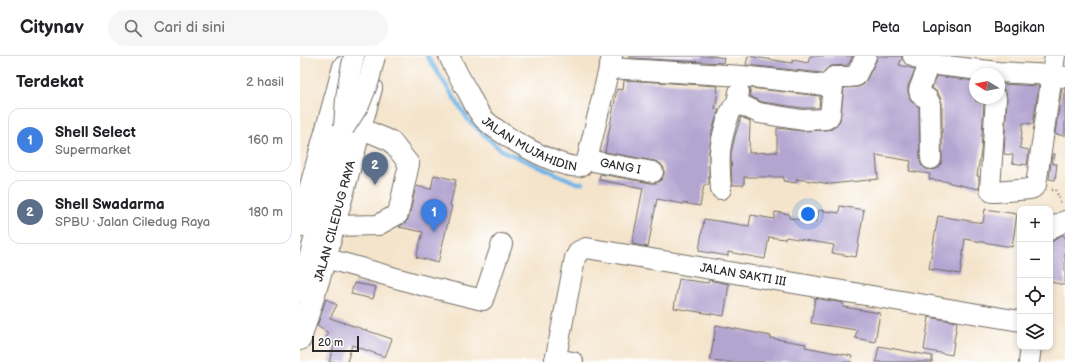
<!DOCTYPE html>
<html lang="id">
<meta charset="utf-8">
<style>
:root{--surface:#fff;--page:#f6f6f6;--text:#202124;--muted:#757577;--line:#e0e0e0;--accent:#ea580c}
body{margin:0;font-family:"Balsamiq Sans",sans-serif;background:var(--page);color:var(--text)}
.controls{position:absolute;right:12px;bottom:12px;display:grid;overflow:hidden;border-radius:8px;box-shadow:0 2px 6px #0003}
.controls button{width:36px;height:36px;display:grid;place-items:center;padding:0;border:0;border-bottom:1px solid var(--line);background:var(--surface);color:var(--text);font:20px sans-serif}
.compass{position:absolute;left:669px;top:12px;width:36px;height:36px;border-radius:50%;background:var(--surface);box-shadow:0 2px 6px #0003;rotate:280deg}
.scale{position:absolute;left:12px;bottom:10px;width:47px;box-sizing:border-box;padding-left:4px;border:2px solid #2b2b2b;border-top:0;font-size:11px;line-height:14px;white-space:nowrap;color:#2b2b2b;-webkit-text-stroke:3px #fff;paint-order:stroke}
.you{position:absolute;left:508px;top:158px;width:14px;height:14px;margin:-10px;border:3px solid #fff;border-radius:50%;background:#1a73e8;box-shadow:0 0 0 6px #1a73e833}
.badge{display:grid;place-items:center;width:26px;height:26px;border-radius:50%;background:var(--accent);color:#fff;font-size:13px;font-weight:700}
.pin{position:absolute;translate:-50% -33px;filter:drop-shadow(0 1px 2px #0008)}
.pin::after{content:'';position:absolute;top:21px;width:14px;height:12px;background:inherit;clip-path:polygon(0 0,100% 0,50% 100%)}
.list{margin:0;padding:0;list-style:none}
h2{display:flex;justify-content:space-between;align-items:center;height:52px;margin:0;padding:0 16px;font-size:17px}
h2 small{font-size:13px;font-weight:400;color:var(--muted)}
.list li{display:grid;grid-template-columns:26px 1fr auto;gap:12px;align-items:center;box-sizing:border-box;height:64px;margin:0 8px 8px;padding:0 8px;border:1px solid var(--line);border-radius:12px}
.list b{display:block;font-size:15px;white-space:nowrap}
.list p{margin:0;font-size:13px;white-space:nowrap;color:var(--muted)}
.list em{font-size:13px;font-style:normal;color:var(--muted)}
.icon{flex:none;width:22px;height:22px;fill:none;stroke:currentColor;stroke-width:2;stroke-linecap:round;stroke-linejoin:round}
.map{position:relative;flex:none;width:765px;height:306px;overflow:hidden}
header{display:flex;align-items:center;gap:24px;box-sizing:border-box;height:56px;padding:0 20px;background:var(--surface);border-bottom:1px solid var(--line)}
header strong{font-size:19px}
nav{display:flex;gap:22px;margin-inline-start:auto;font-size:14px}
.search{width:280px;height:36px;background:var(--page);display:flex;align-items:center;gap:10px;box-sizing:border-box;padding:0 14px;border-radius:22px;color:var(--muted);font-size:15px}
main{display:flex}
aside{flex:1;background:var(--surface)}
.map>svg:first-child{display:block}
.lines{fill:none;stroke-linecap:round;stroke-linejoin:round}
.stream{stroke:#72b5e7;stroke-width:4.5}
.building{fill:#b3a4d0}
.minor-casing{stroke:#716c63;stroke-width:22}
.major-casing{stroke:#716c63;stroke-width:24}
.path{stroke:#716c63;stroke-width:2.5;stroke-dasharray:1 3;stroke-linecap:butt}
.minor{stroke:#fff;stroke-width:20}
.major{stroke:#fff;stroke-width:22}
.minor-bridge-casing{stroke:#716c63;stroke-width:22;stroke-linecap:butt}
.minor-bridge{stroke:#fff;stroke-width:20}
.labels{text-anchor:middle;stroke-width:3;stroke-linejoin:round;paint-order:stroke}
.street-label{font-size:12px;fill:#2b2b2b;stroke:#fff}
</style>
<header>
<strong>Citynav</strong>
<div class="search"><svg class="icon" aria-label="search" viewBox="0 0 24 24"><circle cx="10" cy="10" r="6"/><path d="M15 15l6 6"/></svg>Cari di sini</div>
<nav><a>Peta</a><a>Lapisan</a><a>Bagikan</a></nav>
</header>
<main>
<aside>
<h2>Terdekat<small>2 hasil</small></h2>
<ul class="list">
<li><span class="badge" style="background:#3f7fe0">1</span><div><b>Shell Select</b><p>Supermarket</p></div><em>160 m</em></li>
<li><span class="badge" style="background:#5c6f8a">2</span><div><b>Shell Swadarma</b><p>SPBU · Jalan Ciledug Raya</p></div><em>180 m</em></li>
</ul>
</aside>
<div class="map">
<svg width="765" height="306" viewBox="0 0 765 306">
<rect width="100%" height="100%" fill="#fff"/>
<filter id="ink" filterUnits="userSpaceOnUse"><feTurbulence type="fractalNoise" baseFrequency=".025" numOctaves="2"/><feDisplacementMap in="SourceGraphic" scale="8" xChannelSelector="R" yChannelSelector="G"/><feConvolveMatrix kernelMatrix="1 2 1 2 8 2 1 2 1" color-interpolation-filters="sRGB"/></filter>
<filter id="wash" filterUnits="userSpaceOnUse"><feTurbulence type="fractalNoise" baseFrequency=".012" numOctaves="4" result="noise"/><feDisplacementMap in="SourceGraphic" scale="16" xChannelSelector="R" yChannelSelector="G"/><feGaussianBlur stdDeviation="0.9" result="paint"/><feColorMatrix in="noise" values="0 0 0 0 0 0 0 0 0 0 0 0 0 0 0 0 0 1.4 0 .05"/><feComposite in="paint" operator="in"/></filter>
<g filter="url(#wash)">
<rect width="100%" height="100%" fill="#f4e4cb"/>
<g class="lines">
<path class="stream" d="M127,0L169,65L201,94L277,127H282"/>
</g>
<g id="blocks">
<g class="building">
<path d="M329,0H413L424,2L423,7L329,2Z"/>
<path d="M448,0L492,7L493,4L508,7L510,0H553L548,9L530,10L522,17L446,9Z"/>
<path d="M577,0H602V2L599,9L611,12L615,14L608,30V36L611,45L619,51L620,103L621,109L626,113L632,114L637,113L641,108L642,103V47L640,41L637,36L632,32L637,20L675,25V45L684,47L681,95L677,120H679V133L650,127V126L629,123L630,118L609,115L611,105L576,99L578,123L531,128L497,123L496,127L483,125L484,121H444V129H432L431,97L435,80L441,61L450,65L449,97L477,96V72L502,75L526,74L532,73L536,70L540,64L544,32L558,31L563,29L566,25L576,5Z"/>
<path d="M324,24L418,30L417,35H418L415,53H419L412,75L409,95V129H404L400,150L383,147V148L357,143L348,191L332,188L343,132L299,124L300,118L351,127H357L361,124L364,118V112L361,108L355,105L305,96L317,33L323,34Z"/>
<path d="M701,28L739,30L733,68L723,67L720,92L729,94L727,109L712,107L713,99L704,98L707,43L706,37L703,33L700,32Z"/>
<path d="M450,32L520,40L519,52H503L462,46L450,40Z"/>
<path d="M762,32H765V80L755,78Z"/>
<path d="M752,98H755L753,108H757L755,124L749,123Z"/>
<path d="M134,119L156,124L150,150H152L138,207L116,201L123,176L99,171L107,165L109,161L116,130L131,133Z"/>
<path d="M540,150L564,154L556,201L532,197L534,189L486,181L485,183L469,181L465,203L428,196V200L399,195L404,163L449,170L451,159L474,163L475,156L489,158V162L517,166L519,154L539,157Z"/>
<path d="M685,153L717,158L712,191L665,183L660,218L629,213L638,160L683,167Z"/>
<path d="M762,179L765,180V229L750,226L751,185H753Z"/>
<path d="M379,223L408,227L409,224L429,228L424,260L374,252Z"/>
<path d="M54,227L76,231L73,243L51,238Z"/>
<path d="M515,242L543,247V251L580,257L575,286L555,282L557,274L511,267Z"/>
<path d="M26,243L37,249L30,262L92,283L85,301L52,289L47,306H29L35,287L26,283L28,277L17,270Z"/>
<path d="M629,261L657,266L652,299L624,294Z"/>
<path d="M416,269L471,280L470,282L506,288L505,291L552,300L551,306H419L410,304Z"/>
<path d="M579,290L632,300V306H576Z"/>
</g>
</g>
</g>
<g filter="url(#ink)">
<use href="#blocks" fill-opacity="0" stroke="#716c63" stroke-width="1"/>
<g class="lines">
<g class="minor-casing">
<g id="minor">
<path id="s1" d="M149,0C155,13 162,26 169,38C173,46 177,55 183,62C195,76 263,116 281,110C283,109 285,106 287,104L312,0"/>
<path d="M613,0L629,8L698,16L752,19L755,0"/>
<path d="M629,8L619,34C620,40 622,40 627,42L630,47L631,103"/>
<path d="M309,12L442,20L524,29L529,27L534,21H549L556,20L566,0"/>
<path d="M696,42L690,133L692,136H695L730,133L733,132L736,129L752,19L765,21"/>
<path d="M437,47L459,57L502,64L526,63L529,61L530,59L534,21"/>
<path id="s2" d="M287,104L353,116"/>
<path d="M421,133C420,121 419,108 420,96C421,86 428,52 437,47L439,36"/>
<path d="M34,170L78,169L98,158L109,108L91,85L60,72"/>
<path d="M750,174L753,171L765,165"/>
<path d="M25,202L117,228L183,244L202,188"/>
<path d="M0,236L44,72"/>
<path d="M255,303L273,306"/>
<path id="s3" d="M255,306L275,202L279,195L286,192L720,265"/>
<path d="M729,306L731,291"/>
</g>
</g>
<g class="major-casing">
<g id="major">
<path d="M0,170L44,11"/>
<path id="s4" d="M0,283L25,202L71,32"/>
</g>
</g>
<path class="path" d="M752,134H756L761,148"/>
<use href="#minor" class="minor"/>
<use href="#major" class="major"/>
<g class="minor-bridge-casing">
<g id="minor-bridge">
<path d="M44,70L46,42L50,18L54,0"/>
<path d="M44,72L60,47L69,24L75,0"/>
</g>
</g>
<use href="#minor-bridge" class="minor-bridge"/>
</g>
</g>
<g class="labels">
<g class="street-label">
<text dy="4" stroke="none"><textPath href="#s1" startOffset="125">JALAN MUJAHIDIN</textPath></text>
<text dy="4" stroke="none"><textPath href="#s2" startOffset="34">GANG I</textPath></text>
<text dy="4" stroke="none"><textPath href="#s4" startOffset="123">JALAN CILEDUG RAYA</textPath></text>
<text dy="4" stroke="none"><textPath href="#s3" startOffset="281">JALAN SAKTI III</textPath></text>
</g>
</g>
</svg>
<div class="controls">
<button>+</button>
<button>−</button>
<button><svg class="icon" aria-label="locate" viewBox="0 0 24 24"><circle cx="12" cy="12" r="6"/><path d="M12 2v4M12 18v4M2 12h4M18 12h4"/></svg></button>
<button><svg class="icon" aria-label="layers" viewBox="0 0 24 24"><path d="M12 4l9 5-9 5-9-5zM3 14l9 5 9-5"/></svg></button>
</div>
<svg class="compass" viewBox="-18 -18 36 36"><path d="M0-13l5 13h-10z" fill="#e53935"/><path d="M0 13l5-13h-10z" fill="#757577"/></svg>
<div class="scale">20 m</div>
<div class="you"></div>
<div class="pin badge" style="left:134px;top:176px;background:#3f7fe0">1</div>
<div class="pin badge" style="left:75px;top:129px;background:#5c6f8a">2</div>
</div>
</main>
